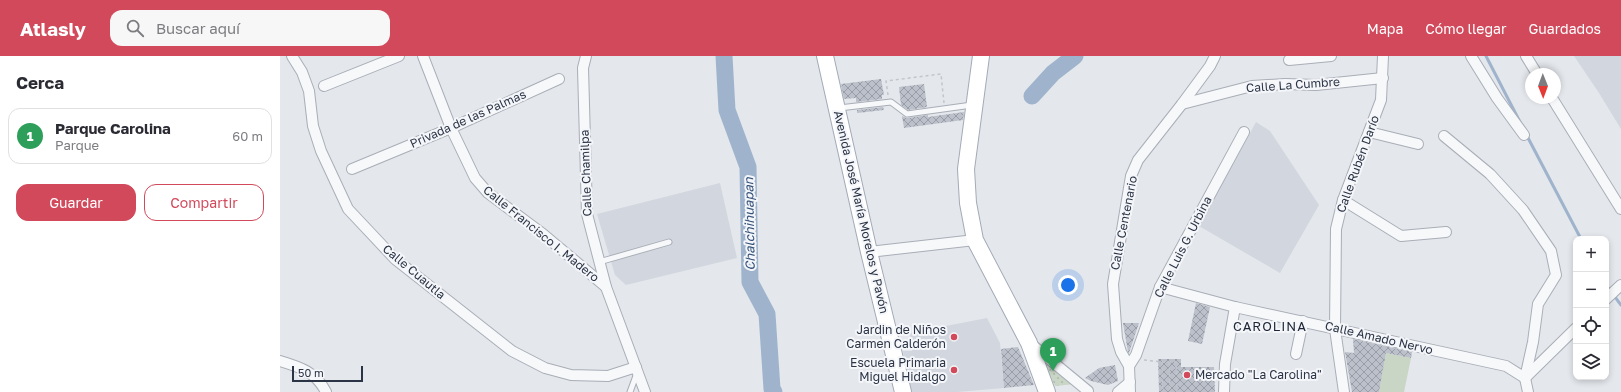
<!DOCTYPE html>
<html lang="es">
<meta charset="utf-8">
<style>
:root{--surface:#fff;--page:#f7f7f7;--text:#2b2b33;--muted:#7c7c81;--line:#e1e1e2;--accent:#d1495b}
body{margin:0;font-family:"Golos Text",sans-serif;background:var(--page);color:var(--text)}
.controls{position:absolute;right:12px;bottom:12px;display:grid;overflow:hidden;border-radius:8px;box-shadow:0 2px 6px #0003}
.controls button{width:36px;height:36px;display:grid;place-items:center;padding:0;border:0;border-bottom:1px solid var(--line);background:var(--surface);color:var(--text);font:20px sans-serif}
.compass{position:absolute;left:1245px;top:12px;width:36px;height:36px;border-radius:50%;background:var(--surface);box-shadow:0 2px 6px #0003;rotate:179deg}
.scale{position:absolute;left:12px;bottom:10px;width:71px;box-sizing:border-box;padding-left:4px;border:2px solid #2b3445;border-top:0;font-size:11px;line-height:14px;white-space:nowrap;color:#2b3445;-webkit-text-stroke:3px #f4f6f9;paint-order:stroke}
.you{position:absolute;left:788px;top:229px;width:14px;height:14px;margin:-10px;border:3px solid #fff;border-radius:50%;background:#1a73e8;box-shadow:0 0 0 6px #1a73e833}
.badge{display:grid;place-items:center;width:26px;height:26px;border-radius:50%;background:var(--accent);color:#fff;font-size:13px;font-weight:700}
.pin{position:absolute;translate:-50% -33px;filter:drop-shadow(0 1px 2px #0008)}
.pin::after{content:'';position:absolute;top:21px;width:14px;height:12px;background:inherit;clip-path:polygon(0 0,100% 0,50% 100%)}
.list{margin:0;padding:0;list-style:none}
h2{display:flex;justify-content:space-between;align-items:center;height:52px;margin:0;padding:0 16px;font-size:17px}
h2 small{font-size:13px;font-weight:400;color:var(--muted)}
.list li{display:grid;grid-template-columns:26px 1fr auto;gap:12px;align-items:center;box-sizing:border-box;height:56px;margin:0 8px 8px;padding:0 8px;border:1px solid var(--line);border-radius:12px}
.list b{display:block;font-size:15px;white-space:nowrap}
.list p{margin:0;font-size:13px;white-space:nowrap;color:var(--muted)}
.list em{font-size:13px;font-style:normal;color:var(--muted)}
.actions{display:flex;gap:8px;padding:12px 16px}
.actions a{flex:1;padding:9px 0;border:1px solid var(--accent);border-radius:12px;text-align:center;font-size:14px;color:var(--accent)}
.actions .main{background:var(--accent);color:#fff}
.icon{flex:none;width:22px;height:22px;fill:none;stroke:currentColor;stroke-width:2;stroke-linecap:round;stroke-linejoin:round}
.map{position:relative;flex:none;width:1341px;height:336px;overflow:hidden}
header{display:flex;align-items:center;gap:24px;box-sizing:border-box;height:56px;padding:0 20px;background:var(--accent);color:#fff}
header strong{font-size:19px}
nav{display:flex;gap:22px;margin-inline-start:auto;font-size:14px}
.search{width:280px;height:36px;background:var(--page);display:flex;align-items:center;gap:10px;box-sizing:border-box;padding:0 14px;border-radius:12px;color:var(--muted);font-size:15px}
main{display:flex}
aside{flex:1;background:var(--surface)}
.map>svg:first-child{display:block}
.built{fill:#d2d6de}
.grass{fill:#c9d6c5}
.park{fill:url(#park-dots)}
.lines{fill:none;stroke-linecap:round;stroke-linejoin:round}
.stream{stroke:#9fb4cc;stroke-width:3}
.river{stroke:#9fb4cc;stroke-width:17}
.building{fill:url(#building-cross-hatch)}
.service-casing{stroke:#a9aeb7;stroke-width:7}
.minor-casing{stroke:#a9aeb7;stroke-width:12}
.primary-casing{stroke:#a3abb8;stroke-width:18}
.path{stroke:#c2c5cb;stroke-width:1.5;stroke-dasharray:3 3;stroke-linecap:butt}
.service{stroke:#f7f8fa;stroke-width:5}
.minor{stroke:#f7f8fa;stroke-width:10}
.primary{stroke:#fff;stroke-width:16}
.poi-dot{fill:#d1495b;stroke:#f4f6f9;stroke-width:1.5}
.labels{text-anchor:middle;stroke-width:4;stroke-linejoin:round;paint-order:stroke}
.street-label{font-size:12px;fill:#2b3445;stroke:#f4f6f9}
.poi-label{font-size:12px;fill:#2b3445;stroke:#f4f6f9;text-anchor:end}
.water-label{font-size:13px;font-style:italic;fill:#34527a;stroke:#f4f6f9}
.neighbourhood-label{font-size:13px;letter-spacing:1px;fill:#1d2536;stroke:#f4f6f9}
</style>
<header>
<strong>Atlasly</strong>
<div class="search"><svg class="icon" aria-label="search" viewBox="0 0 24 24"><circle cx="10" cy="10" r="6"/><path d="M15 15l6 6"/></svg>Buscar aquí</div>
<nav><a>Mapa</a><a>Cómo llegar</a><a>Guardados</a></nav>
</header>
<main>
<aside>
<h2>Cerca<small></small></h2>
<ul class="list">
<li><span class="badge" style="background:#2e9e5b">1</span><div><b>Parque Carolina</b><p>Parque</p></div><em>60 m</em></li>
</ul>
<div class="actions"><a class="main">Guardar</a><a>Compartir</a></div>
</aside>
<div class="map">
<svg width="1341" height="336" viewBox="0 0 1341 336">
<defs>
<pattern id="park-dots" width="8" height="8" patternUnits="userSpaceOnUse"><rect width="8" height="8" fill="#c9d6c5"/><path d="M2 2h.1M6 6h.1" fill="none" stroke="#adb8ab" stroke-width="1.8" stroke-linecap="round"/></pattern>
<pattern id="building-cross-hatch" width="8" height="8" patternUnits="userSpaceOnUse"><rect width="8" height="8" fill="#bbc0ca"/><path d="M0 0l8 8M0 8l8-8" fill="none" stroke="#989da6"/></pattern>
</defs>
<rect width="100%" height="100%" fill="#e4e7ec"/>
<g class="built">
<path d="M1294,0H1341V73L1319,37Z"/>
<path d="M976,66L990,75L1039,149L1000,217L919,170Z"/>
<path d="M440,127L457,202L346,229L335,219L317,158Z"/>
<path d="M707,262L720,287L724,332L677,336H630L623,295H632L630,277Z"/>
</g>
<path class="grass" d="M1106,297L1131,302L1124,336H1099Z"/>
<path class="park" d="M762,302L795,328L775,330Z"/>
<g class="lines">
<g class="stream">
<path d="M1206,0L1240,66"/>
<path d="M1246,78L1301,183"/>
<path d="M1326,229L1341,249"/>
</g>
<g class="river">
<path d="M444,0L447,54L468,111L470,226L487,258L492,333L494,336"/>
<path d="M752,40L773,17L795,0"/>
</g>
</g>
<g class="building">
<path d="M601,23L604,39H602V43L576,46V42L564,43L561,28Z"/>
<path d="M644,28L647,51L628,54L621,49L619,31Z"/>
<path d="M603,51L604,54L577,57V54Z"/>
<path d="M684,56L683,64L624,72L622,60L627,62L648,59V61Z"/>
<path d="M916,247L930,251L922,288L908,285Z"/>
<path d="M843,267H859L849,297L848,296Z"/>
<path d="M1073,283L1132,296L1131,302L1106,297L1099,336H1072L1065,296L1074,297Z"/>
<path d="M738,291L754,329L724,332L721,293Z"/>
<path d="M878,303H901V311H934L935,336H879Z"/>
<path d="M835,309L838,325L828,329L811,325L805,322L819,312Z"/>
</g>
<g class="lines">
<g class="service-casing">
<g id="service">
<path d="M559,52L611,46L627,58L692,49"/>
<path d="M319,206L389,186"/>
<path d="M350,336L357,317"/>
</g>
</g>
<g class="minor-casing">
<g id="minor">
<path d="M12,0L22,16L29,35L33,70L41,95L68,153L115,203L232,295L265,312L291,319L328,320L356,311"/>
<path d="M143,0L171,72L195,122L208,137L263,178L326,231"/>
<path d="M306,0L303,12L307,158L326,231L365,336"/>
<path d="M1191,0L1217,42L1244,79"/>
<path d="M1246,0L1257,18"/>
<path d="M1009,4L1051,0"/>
<path d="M44,30L119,0"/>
<path d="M1272,42L1341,153"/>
<path d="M902,48L972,30L1005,28L1036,29L1103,22"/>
<path d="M1089,76L1138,88"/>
<path d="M1164,80L1210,118L1243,154L1271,195L1276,219L1258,248L1253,286L1245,322L1248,336"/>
<path d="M72,113L171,72L279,23"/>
<path d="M1063,144L1121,180L1166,176"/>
<path d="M589,196L695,184"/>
<path d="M880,231L955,251L1226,310L1245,322"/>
<path d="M1326,243L1341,229"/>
<path d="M751,288L808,335"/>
<path d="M1016,298L1023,265"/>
<path d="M0,305C20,311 36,316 46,336"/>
<path d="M849,310L856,299L880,231L964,76"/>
<path d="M1245,322L1296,272"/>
<path d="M838,336L850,326"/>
<path d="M850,336L849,310L841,296L837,283L833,228L851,120L858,104L902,48L930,10L935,0"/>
<path d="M944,336L945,308L955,251"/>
<path d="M1064,336L1055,273L1056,173L1063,144L1101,44L1103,0"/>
</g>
</g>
<g class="primary-casing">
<g id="primary">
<path d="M545,0L589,196L623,336"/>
<path d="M701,0L686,113L688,147L695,184L749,287L767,336"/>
</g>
</g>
<g class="path">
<path d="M608,39L606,25L661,18L664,47"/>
<path d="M864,304L882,306L883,336"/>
<path d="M882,306H896L897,336"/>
<path d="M889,306L890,336"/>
</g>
<use href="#service" class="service"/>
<use href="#minor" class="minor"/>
<use href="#primary" class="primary"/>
</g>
<g class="poi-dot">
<circle cx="674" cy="281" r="4"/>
<circle cx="674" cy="314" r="4"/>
<circle cx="907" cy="319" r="4"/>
</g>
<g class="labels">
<g class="street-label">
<text transform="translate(1013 29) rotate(-4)" y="4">Calle La Cumbre</text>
<text transform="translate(188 63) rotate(-24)" y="4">Privada de las Palmas</text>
<text transform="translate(1078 108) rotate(-70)" y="4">Calle Rubén Darío</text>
<text transform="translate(306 117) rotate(-92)" y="4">Calle Chamilpa</text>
<text transform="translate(581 156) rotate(77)" y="4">Avenida José María Morelos y Pavón</text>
<text transform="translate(844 167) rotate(-79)" y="4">Calle Centenario</text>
<text transform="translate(261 178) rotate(39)" y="4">Calle Francisco I. Madero</text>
<text transform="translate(903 191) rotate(-63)" y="4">Calle Luis G. Urbina</text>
<text transform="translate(134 216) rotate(40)" y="4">Calle Cuautla</text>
<text transform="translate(1099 282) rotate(13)" y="4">Calle Amado Nervo</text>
</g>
<g class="poi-label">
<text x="666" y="278">Jardin de Niños<tspan x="666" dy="14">Carmen Calderón</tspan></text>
<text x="666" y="311">Escuela Primaria<tspan x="666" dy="14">Miguel Hidalgo</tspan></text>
<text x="915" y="323" text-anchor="start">Mercado "La Carolina"</text>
</g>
<g class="water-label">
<text transform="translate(469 168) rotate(-91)" y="5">Chalchihuapan</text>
</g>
<g class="neighbourhood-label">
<text x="990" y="275">CAROLINA</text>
</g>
</g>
</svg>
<div class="controls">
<button>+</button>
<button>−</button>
<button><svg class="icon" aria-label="locate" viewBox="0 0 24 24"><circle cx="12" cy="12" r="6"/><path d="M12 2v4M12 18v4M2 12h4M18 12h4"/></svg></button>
<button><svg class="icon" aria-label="layers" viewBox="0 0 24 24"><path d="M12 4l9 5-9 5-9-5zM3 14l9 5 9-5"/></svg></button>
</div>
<svg class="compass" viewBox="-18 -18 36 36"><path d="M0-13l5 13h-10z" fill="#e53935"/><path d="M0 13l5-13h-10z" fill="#7c7c81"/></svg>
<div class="scale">50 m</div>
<div class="you"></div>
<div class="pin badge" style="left:773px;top:315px;background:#2e9e5b">1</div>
</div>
</main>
